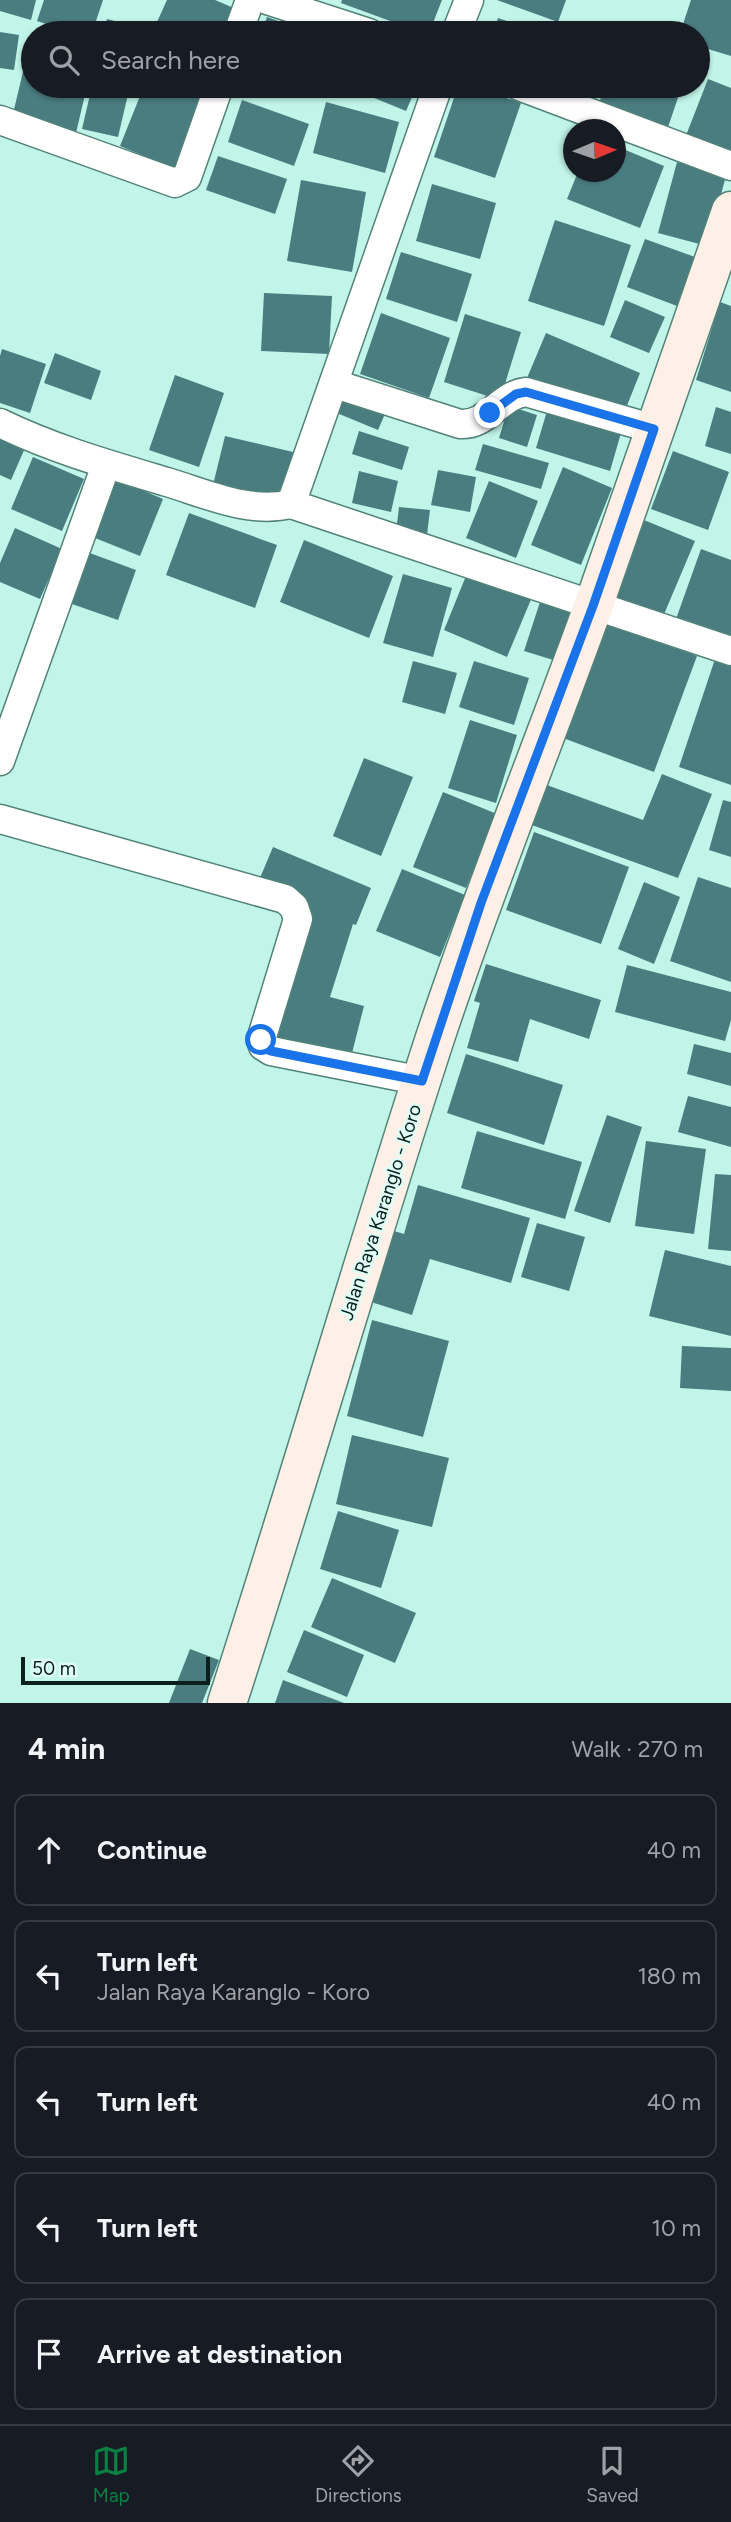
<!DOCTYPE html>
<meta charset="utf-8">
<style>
:root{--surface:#171b24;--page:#242831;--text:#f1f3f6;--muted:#9ea1a6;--line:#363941;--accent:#0b8043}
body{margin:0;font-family:Figtree,sans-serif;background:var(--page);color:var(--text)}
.compass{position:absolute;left:563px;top:119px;width:63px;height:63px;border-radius:50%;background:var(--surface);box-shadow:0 2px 5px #0004;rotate:88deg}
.scale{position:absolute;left:21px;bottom:18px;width:189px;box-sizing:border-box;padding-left:7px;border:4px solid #0b1f1b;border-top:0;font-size:19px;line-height:24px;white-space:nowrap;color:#0b1f1b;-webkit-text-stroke:5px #defdf5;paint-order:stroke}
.stop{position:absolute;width:21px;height:21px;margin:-16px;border:5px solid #1a73e8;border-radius:50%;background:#fff}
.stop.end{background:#1a73e8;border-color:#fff;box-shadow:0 2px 7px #0008}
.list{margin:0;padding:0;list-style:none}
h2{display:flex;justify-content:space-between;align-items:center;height:91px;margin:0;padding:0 28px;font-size:30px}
h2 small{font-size:23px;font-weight:400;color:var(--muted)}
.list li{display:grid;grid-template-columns:46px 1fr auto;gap:21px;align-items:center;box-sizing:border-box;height:112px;margin:0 14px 14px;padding:0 14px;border:2px solid var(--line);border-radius:14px}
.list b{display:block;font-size:26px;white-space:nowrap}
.list p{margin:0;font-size:23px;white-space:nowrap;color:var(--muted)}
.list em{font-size:23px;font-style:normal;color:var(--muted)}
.icon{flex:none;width:38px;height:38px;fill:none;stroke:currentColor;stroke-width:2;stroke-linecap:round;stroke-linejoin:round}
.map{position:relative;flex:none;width:731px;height:1703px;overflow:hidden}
.search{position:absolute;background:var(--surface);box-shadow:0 2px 5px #0004;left:21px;right:21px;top:21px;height:77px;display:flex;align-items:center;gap:18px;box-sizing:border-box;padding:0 24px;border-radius:38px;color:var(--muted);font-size:26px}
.sheet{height:721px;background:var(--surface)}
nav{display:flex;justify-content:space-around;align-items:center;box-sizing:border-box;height:98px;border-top:2px solid var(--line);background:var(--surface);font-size:19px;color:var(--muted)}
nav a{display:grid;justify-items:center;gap:4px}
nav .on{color:var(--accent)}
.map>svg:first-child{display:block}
.building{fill:#4a7d80}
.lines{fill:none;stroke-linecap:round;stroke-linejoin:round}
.street-casing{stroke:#528378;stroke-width:31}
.secondary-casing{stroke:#528378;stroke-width:41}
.street{stroke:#fff;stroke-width:28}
.secondary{stroke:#fef0e6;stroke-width:38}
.route{stroke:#1a73e8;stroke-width:9}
.labels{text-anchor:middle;stroke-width:5;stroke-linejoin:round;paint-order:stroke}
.street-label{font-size:19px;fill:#0b1f1b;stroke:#defdf5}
</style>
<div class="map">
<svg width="731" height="1703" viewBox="0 0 731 1703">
<rect width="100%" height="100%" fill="#c1f5e9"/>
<g class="building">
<path d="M0,0H36L31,20L0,11Z"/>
<path d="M44,0H103L92,33H74L37,21Z"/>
<path d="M167,0H215L236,9L226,33H152Z"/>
<path d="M342,0H442L429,33H423L341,3Z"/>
<path d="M497,0H566L558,22Z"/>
<path d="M691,0H731V56L698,46V33H680Z"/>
<path d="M267,17L312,33H261Z"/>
<path d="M498,18L543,33H493Z"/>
<path d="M107,19L143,28L142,33H104Z"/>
<path d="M0,32L19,35L14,70L0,68Z"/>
<path d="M31,38H33V86H87L76,133L12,118Z"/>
<path d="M708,79L731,88V155L685,138Z"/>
<path d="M92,86H130L118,137L82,129Z"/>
<path d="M144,86H178L212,99L182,172L120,146Z"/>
<path d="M345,86H417L406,111Z"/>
<path d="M458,86H472L521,103L495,178L434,157Z"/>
<path d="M605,86H682L667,130L598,106Z"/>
<path d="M242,100L309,124L294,166L228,142Z"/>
<path d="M326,102L399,122L385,173L313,153Z"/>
<path d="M616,146L664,166L640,228L567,199L578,172H616Z"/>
<path d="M218,156L287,179L275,214L206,190Z"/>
<path d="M677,162L726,176L707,246L658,233Z"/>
<path d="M301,180L366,192L352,272L287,261Z"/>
<path d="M432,184L496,203L480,259L416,241Z"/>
<path d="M555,220L631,245L604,326L528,301Z"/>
<path d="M645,239L695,257L677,306L627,287Z"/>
<path d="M401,252L472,274L457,322L386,299Z"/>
<path d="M264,293L332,296L329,354L261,351Z"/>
<path d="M625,300L665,317L649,353L610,337Z"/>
<path d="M720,302L731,306V392L696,380Z"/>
<path d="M381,313L450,338L429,398L360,374Z"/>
<path d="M465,314L521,332L500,400L444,382Z"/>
<path d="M546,333L640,373L622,418L527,378Z"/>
<path d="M2,349L46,364L30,413L0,403V356Z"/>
<path d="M55,353L101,371L91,400L44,383Z"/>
<path d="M175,375L224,393L199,467L149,450Z"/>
<path d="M341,388L388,407L378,430L332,411Z"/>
<path d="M509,406L537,415L527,447L499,438Z"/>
<path d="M716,407L731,412V454L705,446Z"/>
<path d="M547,411L621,433L610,471L536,448Z"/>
<path d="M359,431L409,447L402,470L352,454Z"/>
<path d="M225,436L293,452L282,501L213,485Z"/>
<path d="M0,437L25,448L11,480L0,475Z"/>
<path d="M483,444L549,463L541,489L475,470Z"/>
<path d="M673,451L729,472L708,530L651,509Z"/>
<path d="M33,457L84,479L62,531L11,509Z"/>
<path d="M563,467L612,488L581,565L531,545Z"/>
<path d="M438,470L476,477L470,512L431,505Z"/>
<path d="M359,471L398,481L391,512L352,503Z"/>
<path d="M114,478L163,499L140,556L90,536Z"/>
<path d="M489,481L538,501L516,558L466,538Z"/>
<path d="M399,507L430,510L427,535L396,532Z"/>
<path d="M189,513L277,545L255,608L166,575Z"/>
<path d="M644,520L695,541L662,619L612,598Z"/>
<path d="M15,528L62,549L40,599L0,582V563Z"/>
<path d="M304,540L393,576L369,638L280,602Z"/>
<path d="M701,549L731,560V638L676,619Z"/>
<path d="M87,552L136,570L118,620L69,603Z"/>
<path d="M468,571L532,597L507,657L444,630Z"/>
<path d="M403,574L452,588L433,657L383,643Z"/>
<path d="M540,602L579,614L563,663L524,651Z"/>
<path d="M606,622L697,656L654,772L563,738Z"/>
<path d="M715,659L731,665V785L679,767Z"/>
<path d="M413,661L457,673L445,714L402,702Z"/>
<path d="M474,661L529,678L514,725L459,707Z"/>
<path d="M470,720L517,735L496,803L448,788Z"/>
<path d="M364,758L413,777L381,856L333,836Z"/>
<path d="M662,774L712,794L678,878L529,824L544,784L643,820Z"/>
<path d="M443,792L497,814L466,888L413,867Z"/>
<path d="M723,800L731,802V857L709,850Z"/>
<path d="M534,832L629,867L601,944L506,910Z"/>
<path d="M273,847L371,888L356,925L353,924L330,997L364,1006L351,1057L262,1037L304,904L257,885Z"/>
<path d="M402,869L465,895L440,957L376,931Z"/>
<path d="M698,877L731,888V982L670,961Z"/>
<path d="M644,882L680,897L654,964L618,949Z"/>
<path d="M486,964L601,1000L589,1039L530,1019L518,1062L467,1048L480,1003L474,1001Z"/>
<path d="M627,965L731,992V1020L725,1041L615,1012Z"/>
<path d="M694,1044L731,1053V1086L687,1074Z"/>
<path d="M466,1054L563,1085L544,1145L447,1113Z"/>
<path d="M688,1096L731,1107V1147L678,1132Z"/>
<path d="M607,1115L642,1127L610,1223L574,1211Z"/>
<path d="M477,1131L582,1162L565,1219L461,1188Z"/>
<path d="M646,1141L706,1149L694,1234L635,1226Z"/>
<path d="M715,1174L731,1175V1251L708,1249Z"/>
<path d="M418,1185L530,1218L511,1283L430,1259L412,1315L371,1302L394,1231L404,1234Z"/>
<path d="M537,1223L585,1237L569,1291L521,1277Z"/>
<path d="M665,1250L731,1266V1336L649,1316Z"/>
<path d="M372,1320L449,1341L423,1437L347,1416Z"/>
<path d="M682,1346L731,1348V1391L680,1388Z"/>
<path d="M352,1435L449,1458L432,1527L336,1504Z"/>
<path d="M338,1511L399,1530L381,1588L320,1569Z"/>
<path d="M332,1578L416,1613L395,1663L311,1627Z"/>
<path d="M304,1630L364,1655L347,1697L287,1672Z"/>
<path d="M190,1649L219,1660L202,1703H169Z"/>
<path d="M283,1680L344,1703H275Z"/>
</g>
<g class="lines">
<g class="street-casing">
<g id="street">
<path d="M267,0L369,33"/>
<path d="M238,33L250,0"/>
<path d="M456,33L469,0"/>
<path d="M438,86L291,504L731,651"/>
<path d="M519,86L731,166"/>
<path d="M0,120L175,183L187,177L219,86"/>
<path d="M335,384L460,424C488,426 499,395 526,392L654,429"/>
<path d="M0,423C53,449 110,465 167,482C207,494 249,514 291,504"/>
<path d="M0,761L106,465"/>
<path d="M0,819L285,899L294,907L298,919L261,1040L263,1046L271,1051L422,1081"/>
</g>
</g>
<g class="secondary-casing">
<path id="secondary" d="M227,1703C299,1482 363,1259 435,1038C483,893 541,751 593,607C640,475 685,343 731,211"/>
</g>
<use href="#street" class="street"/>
<use href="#secondary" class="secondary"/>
</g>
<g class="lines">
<path class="route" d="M261,1040L266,1049L271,1051L422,1081L481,903L593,606L654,429L526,392L516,394L490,413"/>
</g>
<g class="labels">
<g class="street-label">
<text transform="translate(380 1212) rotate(-72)" y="7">Jalan Raya Karanglo - Koro</text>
</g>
</g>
</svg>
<svg class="compass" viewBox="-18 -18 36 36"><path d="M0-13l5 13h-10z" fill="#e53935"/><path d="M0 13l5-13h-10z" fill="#9ea1a6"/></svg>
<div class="scale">50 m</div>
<div class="stop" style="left:261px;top:1040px"></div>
<div class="stop end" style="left:490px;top:413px"></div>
<div class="search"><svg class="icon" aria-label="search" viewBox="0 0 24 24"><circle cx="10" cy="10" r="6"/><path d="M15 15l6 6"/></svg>Search here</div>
</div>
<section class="sheet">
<h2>4 min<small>Walk · 270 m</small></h2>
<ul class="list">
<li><svg class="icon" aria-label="ahead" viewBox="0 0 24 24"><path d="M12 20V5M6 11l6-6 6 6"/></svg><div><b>Continue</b></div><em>40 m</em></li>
<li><svg class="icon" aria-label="left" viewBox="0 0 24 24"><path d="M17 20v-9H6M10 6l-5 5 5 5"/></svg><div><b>Turn left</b><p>Jalan Raya Karanglo - Koro</p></div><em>180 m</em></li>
<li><svg class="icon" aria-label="left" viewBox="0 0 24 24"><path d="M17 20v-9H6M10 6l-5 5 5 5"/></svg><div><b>Turn left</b></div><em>40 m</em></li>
<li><svg class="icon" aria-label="left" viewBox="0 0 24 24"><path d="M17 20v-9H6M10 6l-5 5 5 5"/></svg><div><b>Turn left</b></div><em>10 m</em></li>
<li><svg class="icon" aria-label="arrive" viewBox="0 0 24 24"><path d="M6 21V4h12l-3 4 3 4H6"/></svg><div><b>Arrive at destination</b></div></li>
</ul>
</section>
<nav>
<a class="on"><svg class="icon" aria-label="map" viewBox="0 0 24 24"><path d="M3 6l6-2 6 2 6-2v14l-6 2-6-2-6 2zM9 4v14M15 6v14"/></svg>Map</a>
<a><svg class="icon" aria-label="directions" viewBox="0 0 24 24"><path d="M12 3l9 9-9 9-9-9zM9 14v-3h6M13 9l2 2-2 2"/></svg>Directions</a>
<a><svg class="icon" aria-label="saved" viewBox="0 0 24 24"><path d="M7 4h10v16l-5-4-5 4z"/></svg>Saved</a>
</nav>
